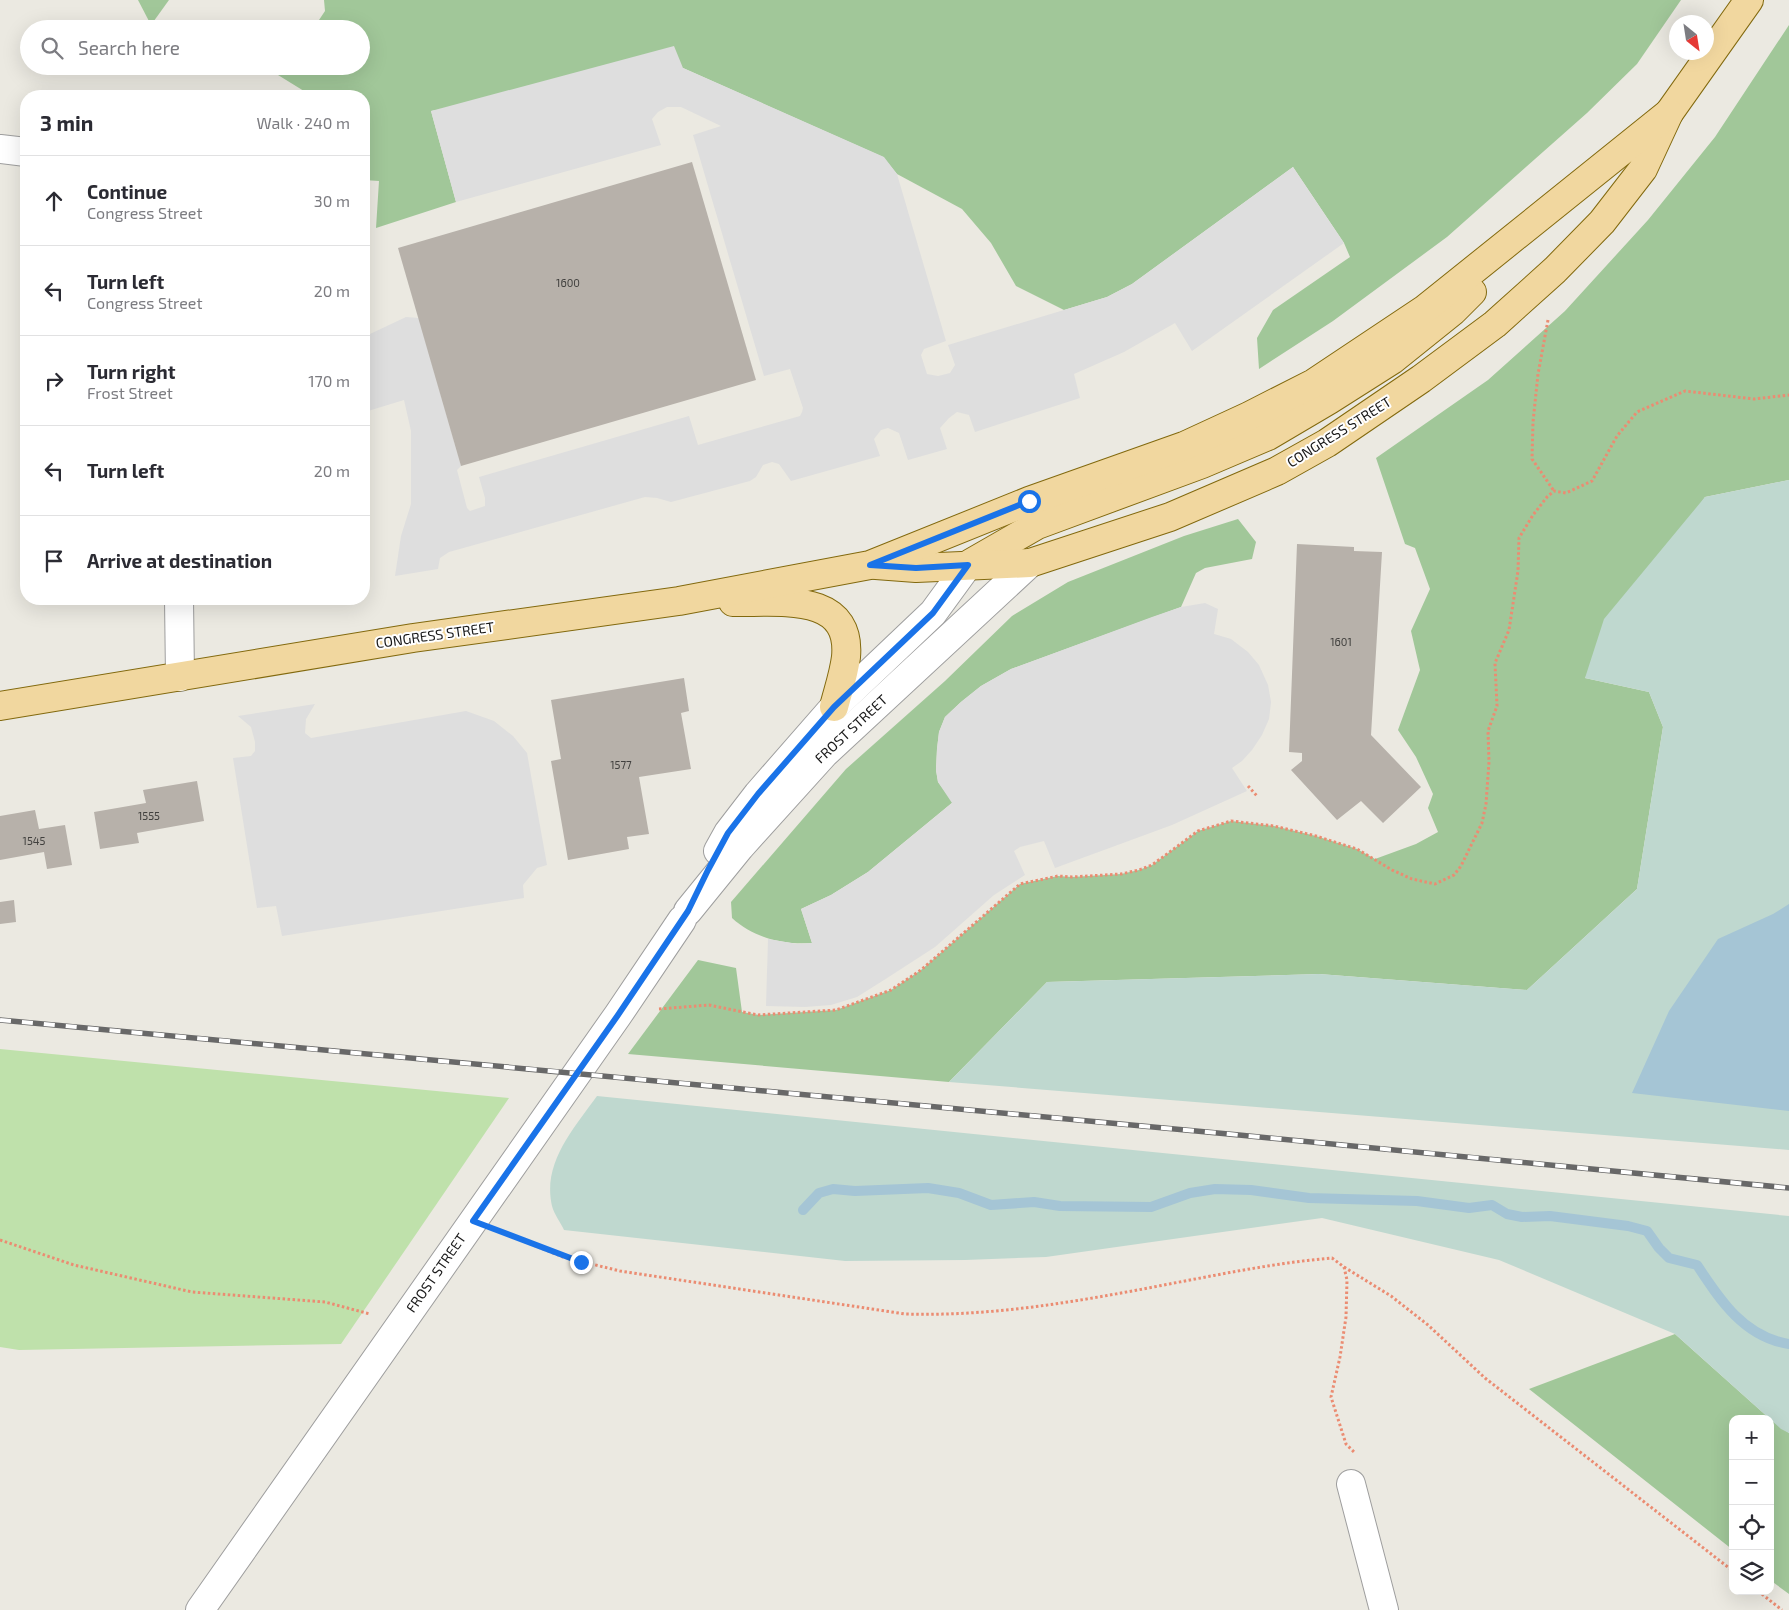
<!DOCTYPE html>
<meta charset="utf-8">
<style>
:root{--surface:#fff;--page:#f2f2f3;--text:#2b2b33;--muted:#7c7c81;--line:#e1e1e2}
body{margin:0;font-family:"Exo 2",sans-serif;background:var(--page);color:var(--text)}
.controls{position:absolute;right:15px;bottom:15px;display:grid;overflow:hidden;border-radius:10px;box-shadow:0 5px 20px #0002}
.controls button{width:45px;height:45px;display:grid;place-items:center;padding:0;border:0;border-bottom:1px solid var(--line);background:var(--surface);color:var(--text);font:25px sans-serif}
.compass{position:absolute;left:1669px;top:15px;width:45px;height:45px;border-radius:50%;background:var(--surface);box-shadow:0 5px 20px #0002;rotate:150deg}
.stop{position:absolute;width:15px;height:15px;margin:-11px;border:4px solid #1a73e8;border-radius:50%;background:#fff}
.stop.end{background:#1a73e8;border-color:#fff;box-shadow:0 1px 5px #0008}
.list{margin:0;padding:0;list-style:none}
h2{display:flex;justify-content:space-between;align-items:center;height:65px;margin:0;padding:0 20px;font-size:21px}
h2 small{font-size:16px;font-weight:400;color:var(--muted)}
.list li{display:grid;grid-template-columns:32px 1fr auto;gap:15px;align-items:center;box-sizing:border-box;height:90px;padding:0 20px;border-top:1px solid var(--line)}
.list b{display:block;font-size:19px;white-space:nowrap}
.list p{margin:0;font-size:16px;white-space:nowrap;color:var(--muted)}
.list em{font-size:16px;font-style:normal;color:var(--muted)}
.icon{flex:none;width:28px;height:28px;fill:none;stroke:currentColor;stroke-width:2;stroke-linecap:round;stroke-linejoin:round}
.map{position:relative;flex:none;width:1789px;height:1610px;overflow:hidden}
.search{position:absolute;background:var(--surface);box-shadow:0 5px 20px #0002;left:20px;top:20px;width:350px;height:55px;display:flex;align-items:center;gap:12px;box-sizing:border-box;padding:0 18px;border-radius:28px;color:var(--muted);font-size:19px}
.panel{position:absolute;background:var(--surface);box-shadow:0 5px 20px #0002;left:20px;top:90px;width:350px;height:515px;border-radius:20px}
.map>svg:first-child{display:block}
.grass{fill:#bfe1ab}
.forest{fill:#a1c799}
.wetland{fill:#bfd8cf}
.parking{fill:#dedede}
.water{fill:#a5c5d5}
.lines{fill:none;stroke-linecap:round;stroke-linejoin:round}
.stream{stroke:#a5c5d5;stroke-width:10}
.building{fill:#b7b1aa}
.minor-casing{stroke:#9e9e9e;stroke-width:30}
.tertiary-casing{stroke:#9e9e9e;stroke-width:30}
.primary-casing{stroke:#82690e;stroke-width:30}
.path{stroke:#eb8c72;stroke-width:3;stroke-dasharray:2.5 2.5;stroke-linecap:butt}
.minor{stroke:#fff;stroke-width:28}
.tertiary{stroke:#fff;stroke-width:28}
.primary{stroke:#f1d79f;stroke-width:28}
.rail-casing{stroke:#686868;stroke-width:5.5}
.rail{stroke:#fff;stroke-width:4;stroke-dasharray:11;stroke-linecap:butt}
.route{stroke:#1a73e8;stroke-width:6}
.labels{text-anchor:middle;stroke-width:4;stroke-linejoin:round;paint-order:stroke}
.number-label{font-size:11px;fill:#41403e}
.street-label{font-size:14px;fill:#1a1a1a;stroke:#fff}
</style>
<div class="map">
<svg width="1789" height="1610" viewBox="0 0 1789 1610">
<rect width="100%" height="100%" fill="#ebe9e1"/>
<path class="grass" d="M0,1049L509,1098L341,1344L19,1350L0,1347Z"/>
<g class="forest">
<path d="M138,0H169L151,25Z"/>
<path d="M324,0H1681L1637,64L1587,113L1447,237L1333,321L1259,369L1257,338L1273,310L1350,257L1344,243L1293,167L1132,284L1107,297L1064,310L1016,286L991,243L962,209L897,174L883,157L683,68L431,111L456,202L376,228L379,181L364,180V96H312L278,75L285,66H361V29H313L325,11Z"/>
<path d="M1789,25V480L1705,497L1585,678L1649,692L1663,727L1637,889L1527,990L1319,974L1047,982L949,1082L628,1054L698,960L736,968L742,1012L759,1015L836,1010L891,990L921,970L1020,884L1058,876L1072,877L1121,874L1139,870L1152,865L1198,831L1231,821L1274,826L1316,836L1357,849L1375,859L1416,844L1438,832L1428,808L1433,794L1416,757L1398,730L1420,670L1411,631L1430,589L1415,548L1405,544L1376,458L1488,380L1565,311L1648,220L1715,137Z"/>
<path d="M1238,519L1256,542L1252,559L1205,568L1196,573L1181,607L1011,669L981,686L961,702L945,717L939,732L937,749L936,770L938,782L953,802L868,872L831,895L801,909L812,943C783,945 754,938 732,918L731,902L846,769L945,681L1012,616L1068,582L1184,536Z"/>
<path d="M1675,1334L1770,1419H1733V1550L1529,1389Z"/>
<path d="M1770,1419L1789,1433V1594L1770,1580Z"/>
</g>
<g class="wetland">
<path d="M1789,480V1150L949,1082L1047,982L1319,974L1527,990L1637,889L1663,727L1649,692L1585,678L1604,619L1705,497Z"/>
<path d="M597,1096L1789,1216V1433L1781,1429L1675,1334L1499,1260L1322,1218L1046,1257L965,1260L845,1261L564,1230C561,1223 554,1214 552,1206C542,1163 574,1128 597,1096Z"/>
</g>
<g class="parking">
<path d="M674,46L683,68L884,157L897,174L946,341L924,349L921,355L927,374L938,376L950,373L955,365L948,345L1107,297L1132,284L1293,167L1344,243L1192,351L1175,323L1124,352L1074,374L1080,398L975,432L969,415L957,412L949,418L940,428L947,449L908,460L899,433L888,428L881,430L874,439L880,456L791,481L779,464L772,462L763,465L756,477L750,481L671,502L657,498L645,497L449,552L440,558L438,569L395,576L401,536L411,504V431L404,400L368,411L370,334L406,317L419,318L461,466L457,470L467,508L470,511L485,506V498L479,477L689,416L698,445L800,416L802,412L803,408L790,369L764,376L693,135L721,126L681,107H667L658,112L652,119L661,145L456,202L431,111Z"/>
<path d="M1205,603L1218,609L1214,634L1231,639L1248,652L1259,665L1268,685L1271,702L1269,719L1262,735L1252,750L1242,761L1232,768L1247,791L1172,825L1055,868L1044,841L1020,847L1014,851L1025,875L994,895L935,947L884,980L857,997L831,1005L805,1007L766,1006L768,939L797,944L812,943L801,909L831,895L868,872L952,803L938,782L936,770L937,749L939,732L945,717L961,702L981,686L1011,669L1152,617L1181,607Z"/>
<path d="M315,704L306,719L305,733L311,738L466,711L494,721L513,736L527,753L547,865L537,868L523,885L524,898L282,936L276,906L257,908L233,758L251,756L255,751V742L251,727L238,716Z"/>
</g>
<path class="water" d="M1789,904V1111L1632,1093L1669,1011L1718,939L1773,914Z"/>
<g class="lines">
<path class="stream" d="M803,1210L819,1193L833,1189L855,1191L928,1188L959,1193L991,1205L1034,1202L1060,1206L1151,1207L1190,1193L1215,1189L1251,1190L1309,1198L1417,1201L1469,1208L1492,1205L1507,1214L1522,1217L1550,1216L1628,1226L1647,1231L1659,1248L1669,1258L1697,1265C1720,1300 1744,1337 1789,1344"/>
</g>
<g class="building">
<path d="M692,162L756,380L461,466L398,248Z"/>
<path d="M1297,544L1354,547V551L1382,552L1371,735L1421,787L1383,823L1361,801L1337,820L1291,770L1302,761V753L1289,752Z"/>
<path d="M684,678L689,711L681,713L691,769L639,777L649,834L627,837L629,849L568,860L551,761L561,759L551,700Z"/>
<path d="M197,781L204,821L137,833L139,843L100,849L94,812L146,803L143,790Z"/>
<path d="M35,810L39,829L65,825L72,865L47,869L44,852L0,860V816Z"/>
<path d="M14,900L16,922L0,924V902Z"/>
</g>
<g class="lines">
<g class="minor-casing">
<g id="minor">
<path d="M0,149L26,152"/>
<path d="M179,599L180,677"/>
<path d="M1351,1484L1384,1610"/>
</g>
</g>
<g class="tertiary-casing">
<g id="tertiary">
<path d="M718,851L728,833L758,794L834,707L933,613L968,565"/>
<path d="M688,911L740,847L824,754L1030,563"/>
<path d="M200,1610L618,1015L682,920"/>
</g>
</g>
<g class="primary-casing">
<g id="primary">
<path d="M971,563L1037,525L1202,464L1268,436L1329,400L1392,360L1453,311L1472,292"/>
<path d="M876,565L916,568L1030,563L1170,517L1277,471L1327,443L1421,379L1495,324L1555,270L1602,222L1643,169L1669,113L1749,0"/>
<path d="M733,602C777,603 852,591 846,657C844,674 838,691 834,707"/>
<path d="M0,706L413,638L679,601L870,565L1029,501L1184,446L1249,416L1314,383L1425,309L1669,113"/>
</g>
</g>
<g class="path">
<path d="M1548,320L1538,374L1533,422L1532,459L1554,491"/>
<path d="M1248,786L1257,796"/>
<path d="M659,1009L709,1005L758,1015L836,1010L891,990L921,970L1020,884L1058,876L1072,877L1121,874L1139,870L1152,865L1198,831L1231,821L1274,826L1316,836L1357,849L1392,870L1412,879L1435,884L1454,875L1461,866L1482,823L1486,804L1489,762L1488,731L1497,706L1495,663L1509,630L1518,571L1519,538L1533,515L1547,497L1554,491L1566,493L1592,481L1617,436L1637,412L1685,391L1754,399L1789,395"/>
<path d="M501,1232L563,1257L620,1271L905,1314C1001,1317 1096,1298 1190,1280C1237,1271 1284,1262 1332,1258L1344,1267L1347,1280L1346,1317L1340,1357L1331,1397L1346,1444L1355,1453"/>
<path d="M0,1240L74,1265L192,1292L325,1302L370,1314"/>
<path d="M1344,1267L1391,1296L1428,1325L1485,1378L1733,1571"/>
<path d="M1758,1591L1782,1610"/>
</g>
<use href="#minor" class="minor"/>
<use href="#tertiary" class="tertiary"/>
<use href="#primary" class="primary"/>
<g class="rail-casing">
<path id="rail" d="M0,1020L1239,1135L1789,1188"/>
</g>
<use href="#rail" class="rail"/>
</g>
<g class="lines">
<path class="route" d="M581,1262L473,1221L618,1015L688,911L708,870L728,833L758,794L834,707L933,613L968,565L916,568L870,565L1029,501"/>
</g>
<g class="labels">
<g class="number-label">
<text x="568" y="287">1600</text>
<text x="1341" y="646">1601</text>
<text x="621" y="769">1577</text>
<text x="149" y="820">1555</text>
<text x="34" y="845">1545</text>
</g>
<g class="street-label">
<text transform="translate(1339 432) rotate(-32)" y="5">CONGRESS STREET</text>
<text transform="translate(435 635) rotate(-8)" y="5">CONGRESS STREET</text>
<text transform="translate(851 729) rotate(-43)" y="5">FROST STREET</text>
<text transform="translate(436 1273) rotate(-55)" y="5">FROST STREET</text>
</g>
</g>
</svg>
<div class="controls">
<button>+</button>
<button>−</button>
<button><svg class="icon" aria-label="locate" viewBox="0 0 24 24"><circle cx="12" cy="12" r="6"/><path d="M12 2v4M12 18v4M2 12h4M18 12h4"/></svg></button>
<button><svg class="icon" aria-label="layers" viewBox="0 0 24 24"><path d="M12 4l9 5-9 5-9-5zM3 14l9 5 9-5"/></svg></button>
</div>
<svg class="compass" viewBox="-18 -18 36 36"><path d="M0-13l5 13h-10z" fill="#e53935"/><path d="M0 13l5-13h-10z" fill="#7c7c81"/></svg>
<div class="stop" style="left:1029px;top:501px"></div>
<div class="stop end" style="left:581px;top:1262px"></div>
<div class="search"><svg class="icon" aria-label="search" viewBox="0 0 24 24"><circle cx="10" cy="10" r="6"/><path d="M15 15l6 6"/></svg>Search here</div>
<section class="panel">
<h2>3 min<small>Walk · 240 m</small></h2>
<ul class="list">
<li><svg class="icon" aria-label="ahead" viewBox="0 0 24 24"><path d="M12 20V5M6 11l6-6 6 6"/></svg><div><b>Continue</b><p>Congress Street</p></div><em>30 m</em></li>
<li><svg class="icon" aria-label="left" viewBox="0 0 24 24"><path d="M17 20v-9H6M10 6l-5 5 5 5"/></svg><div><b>Turn left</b><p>Congress Street</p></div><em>20 m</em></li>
<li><svg class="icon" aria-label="right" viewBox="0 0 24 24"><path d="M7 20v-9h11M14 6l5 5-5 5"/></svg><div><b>Turn right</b><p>Frost Street</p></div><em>170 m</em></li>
<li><svg class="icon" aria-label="left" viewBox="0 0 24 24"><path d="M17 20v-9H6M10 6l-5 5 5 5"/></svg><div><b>Turn left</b></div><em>20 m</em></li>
<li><svg class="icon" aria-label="arrive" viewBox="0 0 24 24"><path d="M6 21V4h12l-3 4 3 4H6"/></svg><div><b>Arrive at destination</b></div></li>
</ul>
</section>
</div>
